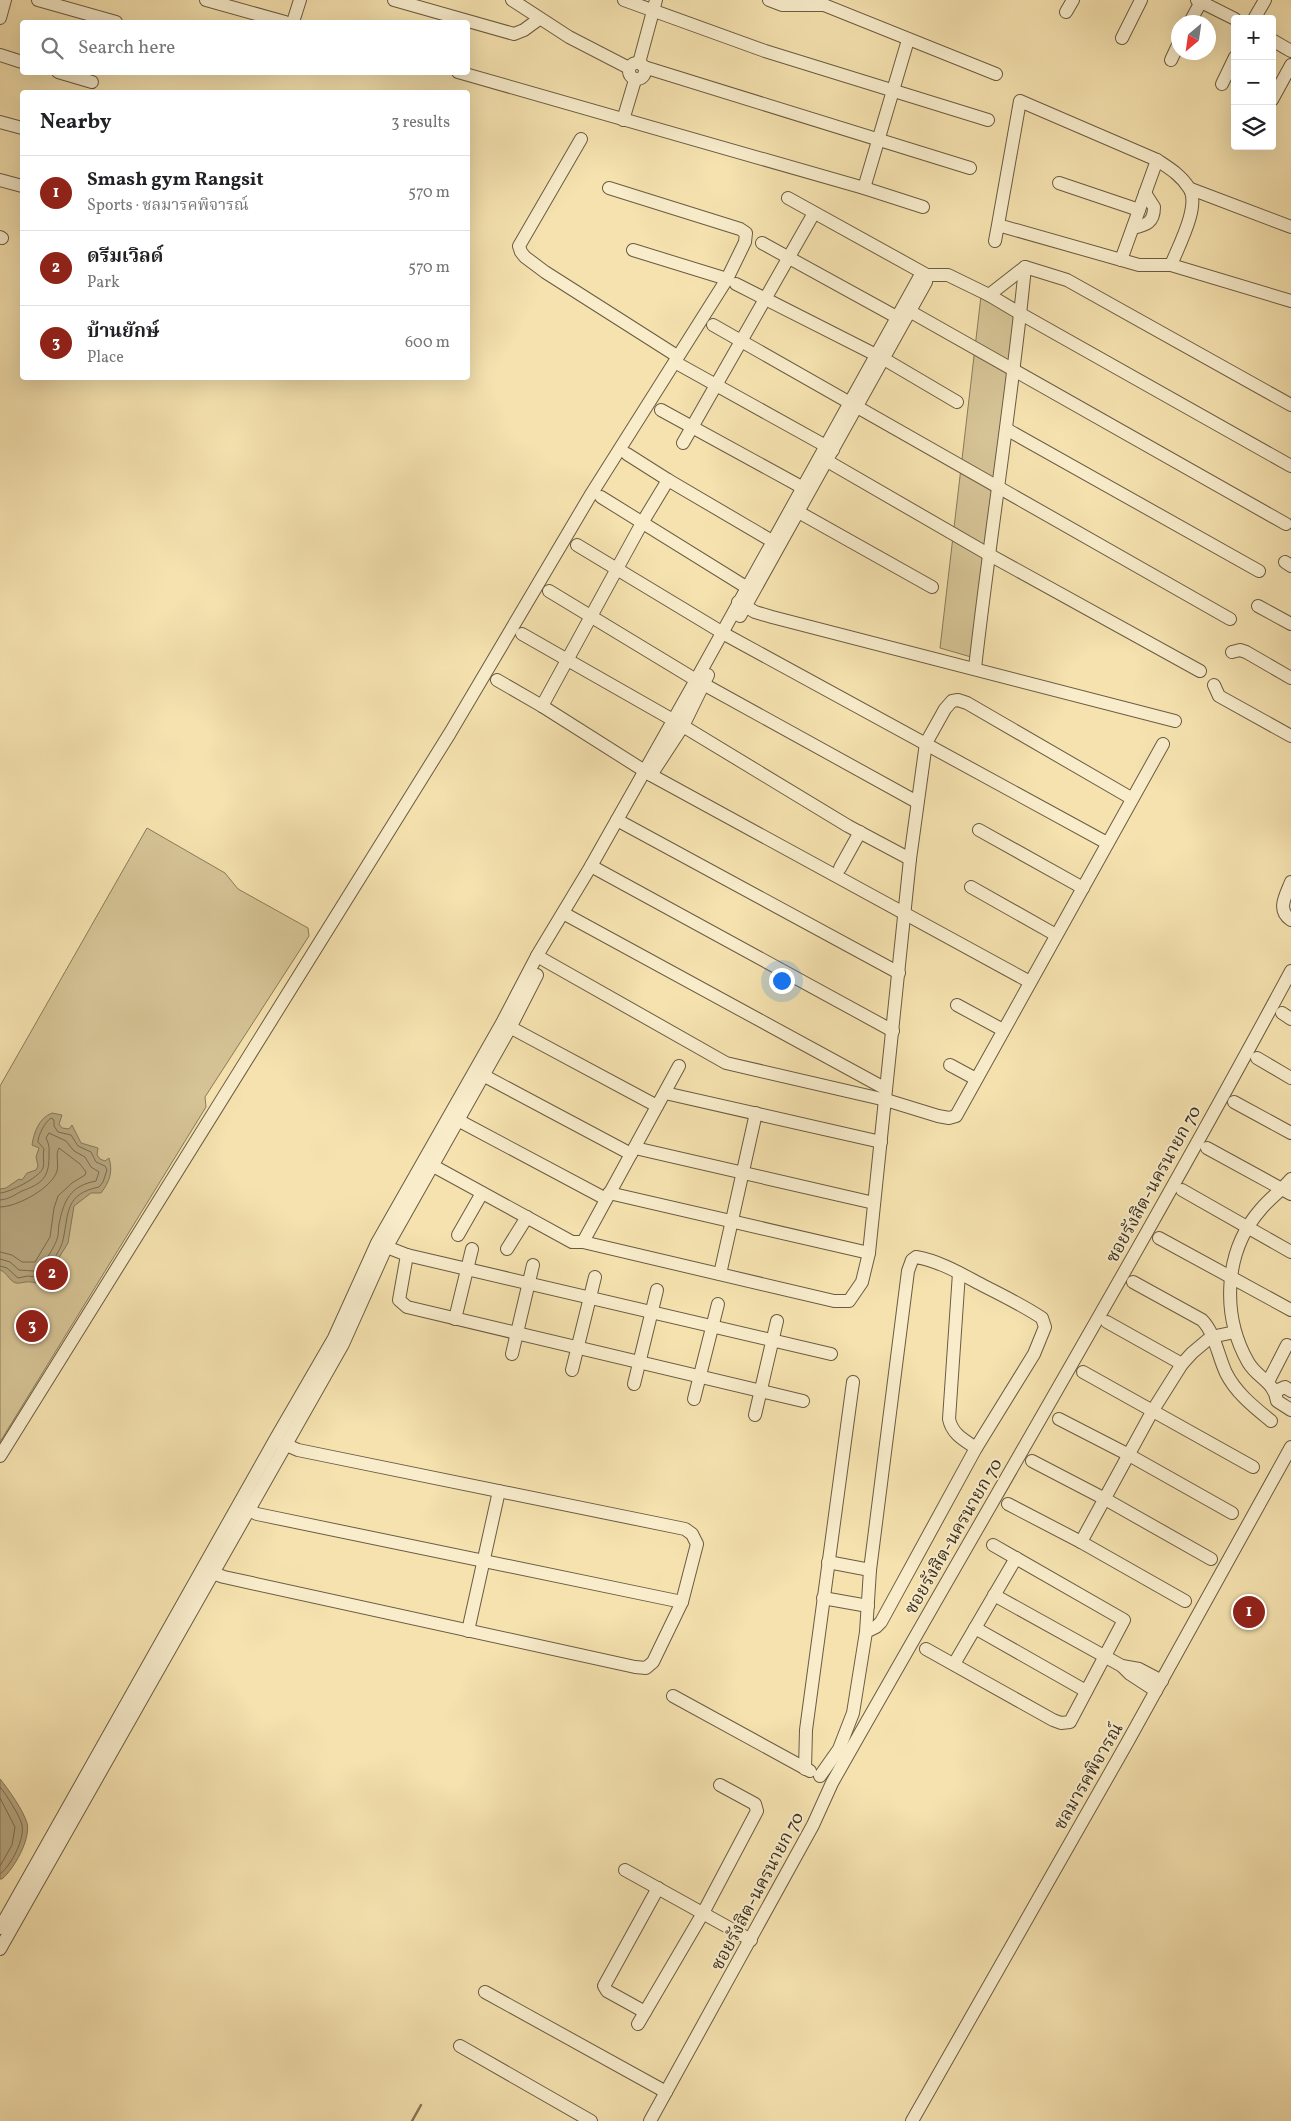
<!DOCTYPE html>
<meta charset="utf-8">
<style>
:root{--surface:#fff;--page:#f6f6f6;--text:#202124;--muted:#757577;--line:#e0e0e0;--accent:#8f2418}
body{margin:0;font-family:Vollkorn,"Noto Serif Thai",serif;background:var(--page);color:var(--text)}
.controls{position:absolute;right:15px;top:15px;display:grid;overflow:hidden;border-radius:5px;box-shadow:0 5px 20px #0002}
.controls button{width:45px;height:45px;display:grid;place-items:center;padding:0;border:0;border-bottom:1px solid var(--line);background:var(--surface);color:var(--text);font:25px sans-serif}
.compass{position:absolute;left:1171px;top:15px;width:45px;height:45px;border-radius:50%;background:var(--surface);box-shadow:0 5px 20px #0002;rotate:209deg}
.you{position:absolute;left:781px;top:980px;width:18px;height:18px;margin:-12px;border:4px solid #fff;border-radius:50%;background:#1a73e8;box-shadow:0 0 0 8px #1a73e833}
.badge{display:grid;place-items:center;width:32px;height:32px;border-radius:50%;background:var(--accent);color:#fff;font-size:16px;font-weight:700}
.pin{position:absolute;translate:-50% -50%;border:2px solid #fff;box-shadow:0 1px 5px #0006}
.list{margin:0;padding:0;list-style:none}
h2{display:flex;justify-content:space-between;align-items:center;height:65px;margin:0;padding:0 20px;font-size:21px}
h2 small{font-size:16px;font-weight:400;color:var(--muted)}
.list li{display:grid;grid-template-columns:32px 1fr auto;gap:15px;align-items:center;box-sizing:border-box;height:75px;padding:0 20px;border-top:1px solid var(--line)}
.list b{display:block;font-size:19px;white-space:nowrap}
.list p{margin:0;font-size:16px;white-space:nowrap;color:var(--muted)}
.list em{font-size:16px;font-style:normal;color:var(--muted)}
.icon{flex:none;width:28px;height:28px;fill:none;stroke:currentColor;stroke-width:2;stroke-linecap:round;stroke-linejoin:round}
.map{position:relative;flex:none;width:1291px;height:2121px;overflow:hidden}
.search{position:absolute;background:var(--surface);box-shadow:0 5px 20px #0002;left:20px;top:20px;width:450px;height:55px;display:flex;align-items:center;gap:12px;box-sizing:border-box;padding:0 18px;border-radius:5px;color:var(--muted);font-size:19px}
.panel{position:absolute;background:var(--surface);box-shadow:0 5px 20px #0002;left:20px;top:90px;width:450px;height:290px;border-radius:5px}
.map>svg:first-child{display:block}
.green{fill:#d6c496;stroke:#897a5a}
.water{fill:#b6a57e;stroke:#857658}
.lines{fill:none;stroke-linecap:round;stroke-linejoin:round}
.shore{stroke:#796a4e;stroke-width:1}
.stream{stroke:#857658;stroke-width:2.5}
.minor-casing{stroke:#6a5c42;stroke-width:14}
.minor{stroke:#f8eccb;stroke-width:12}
.labels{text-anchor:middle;stroke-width:4;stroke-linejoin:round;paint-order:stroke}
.street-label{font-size:18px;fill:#3c2f1e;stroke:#f8eccb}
</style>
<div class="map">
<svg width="1291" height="2121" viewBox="0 0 1291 2121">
<rect width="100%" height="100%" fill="#f5e2af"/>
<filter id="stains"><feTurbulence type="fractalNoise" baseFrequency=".004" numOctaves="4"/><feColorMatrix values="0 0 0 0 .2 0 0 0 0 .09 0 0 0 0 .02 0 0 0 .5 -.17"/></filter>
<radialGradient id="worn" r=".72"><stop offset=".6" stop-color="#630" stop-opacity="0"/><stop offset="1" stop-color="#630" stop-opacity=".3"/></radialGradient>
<g class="green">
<path d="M981,296L1023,317L978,659L940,648Z"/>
<path d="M147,828L225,873L238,889L308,928L309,936L205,1097L206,1107L0,1442V1086Z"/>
</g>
<g class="water">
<path d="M52,1113L62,1115L59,1124L62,1128L69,1129L72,1125L81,1143L98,1148L97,1155L100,1159L105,1161L109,1158C113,1172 110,1181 101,1193H91L74,1206L68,1243L47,1277L36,1283C26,1280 21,1284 16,1283C9,1281 7,1272 0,1270V1189L6,1188L19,1179L22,1180L27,1173L36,1170L38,1166L36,1157L39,1148L32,1145C34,1132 39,1118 52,1113Z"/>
<path d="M0,1779C9,1790 23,1810 27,1823C31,1839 14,1869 2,1879H0Z"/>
</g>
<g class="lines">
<g class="shore">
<path d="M0,1193C9,1193 40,1177 43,1168C45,1162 42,1156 44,1149L38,1142C38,1135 45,1122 51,1118L54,1120V1126L58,1132L71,1135L78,1146L91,1152L96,1162L105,1166L107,1170L103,1182L99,1187C65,1194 69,1212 63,1240C61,1251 46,1272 36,1277L28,1276L18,1278L7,1268L0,1266"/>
<path d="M0,1200C10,1199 14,1195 22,1191C41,1184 49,1178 49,1157C49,1149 50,1146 46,1138L49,1133L66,1141L74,1151L85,1157L91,1167L99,1172L96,1181C70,1186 64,1200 59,1224C58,1229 59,1235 57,1239C55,1246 41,1270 34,1271C29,1271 24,1270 19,1270L10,1262L0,1259"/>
<path d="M0,1207C17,1207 52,1188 57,1171C59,1163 55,1155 59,1148L80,1164L86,1172L85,1175L72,1183L58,1196L54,1208L50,1237L35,1262H22L12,1255L0,1252"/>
<path d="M0,1787C6,1794 20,1816 22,1825C25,1839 11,1866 0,1874"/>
<path d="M0,1798L15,1827L12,1845L0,1866"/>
</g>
<path class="stream" d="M412,2121L421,2105"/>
<g class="minor-casing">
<g id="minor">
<path d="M38,0L116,22"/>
<path d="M206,0L285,22"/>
<path d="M394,0L514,34L524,30L539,19"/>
<path d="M512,0L569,37L629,68"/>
<path d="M624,0L765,51L988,120"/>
<path d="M769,0L782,5H824L996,74"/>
<path d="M1197,0L1235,19"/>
<path d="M1066,12L1073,0"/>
<path d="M0,18L5,0"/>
<path d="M1254,19L1265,0"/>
<path d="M293,22L300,0"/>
<path d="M1190,22L1202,0"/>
<path d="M1122,38L1141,0"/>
<path d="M1272,40L1291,51"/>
<path d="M0,55L22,62"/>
<path d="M1171,60L1178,45"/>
<circle cx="637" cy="71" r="8"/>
<path d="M639,63L656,0"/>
<path d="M644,67L970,168"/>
<path d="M58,72L92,82"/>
<path d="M458,72L864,188L923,207"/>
<path d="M1222,84L1235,57"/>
<path d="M1272,100L1291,65"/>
<path d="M623,120L635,80"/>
<path d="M0,122L22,128"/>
<path d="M581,139L519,246L521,252L525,257L545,272L677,356"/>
<path d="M0,180L22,186"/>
<path d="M1059,183L1139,210"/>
<path d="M864,188L908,40"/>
<path d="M1191,189L1291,227"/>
<path d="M788,198L927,275"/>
<path d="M1133,228C1146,225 1154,223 1154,207L1145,193"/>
<path d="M0,237L2,238"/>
<path d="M995,241L998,225L1020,101L1157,160C1169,168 1181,175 1189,188C1201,205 1178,247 1171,265H1139L998,225"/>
<path d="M762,243L902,320"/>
<path d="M633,250L727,279"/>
<path d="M1121,260L1157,160"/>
<path d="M1171,265L1291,301"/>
<path d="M736,284L884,359L957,402"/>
<path d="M989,295L1025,267L1067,280L1291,405"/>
<path d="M904,308L1286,524"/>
<path d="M713,325L1230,619"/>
<path d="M680,365L833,450"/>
<path d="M661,410L807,490"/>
<path d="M1006,429L1259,571"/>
<path d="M683,443L814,213"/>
<path d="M627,454L668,480L772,541"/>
<path d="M822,458L988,554L1200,671"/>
<path d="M601,497L746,587"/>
<path d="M793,509L932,587"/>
<path d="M577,545L728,636L1107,843"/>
<path d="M1285,562L1291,566"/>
<path d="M549,591L696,680L917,802"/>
<path d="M738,602L755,612L772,617L1175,721"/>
<path d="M1258,606L1291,624"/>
<path d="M740,616L926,282L927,275"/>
<path d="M522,634L673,720L848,826L910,859"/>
<path d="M1232,652L1240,650L1246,652L1291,678"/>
<path d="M975,668C990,534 1012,401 1025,267"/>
<path d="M497,680L542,706L651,775L1030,982"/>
<path d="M1214,685L1219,696L1291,736"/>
<path d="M542,706L642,523L668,480"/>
<path d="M651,775L683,726L708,675"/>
<path d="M617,820L899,973"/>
<path d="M979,830L1083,888"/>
<path d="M591,866L893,1031"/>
<path d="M840,868L860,832"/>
<path d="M1291,882C1286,895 1276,910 1291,920"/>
<path d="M971,887L1056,935"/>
<path d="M563,913L886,1089"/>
<path d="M537,956L726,1063L886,1100L938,1116L949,1118L956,1116L1163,744"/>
<path d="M957,1005L1003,1030"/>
<path d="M1282,1013L1291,1019"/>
<path d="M504,1024L657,1106"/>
<path d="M1257,1058L1291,1078"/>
<path d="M950,1065L976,1079"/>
<path d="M477,1072L631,1154"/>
<path d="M665,1093L881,1142"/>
<path d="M1234,1102L1291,1133"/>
<path d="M452,1117L606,1199"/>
<path d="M635,1148L874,1203"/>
<path d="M1207,1148L1291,1194"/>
<path d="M426,1162L572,1242H583L679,1066"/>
<path d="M1291,1179C1282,1190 1270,1198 1261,1209C1224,1251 1221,1314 1248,1362C1257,1378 1274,1381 1277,1401L1291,1410"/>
<path d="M1182,1190L1291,1252"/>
<path d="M609,1193L869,1253"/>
<path d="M458,1235L482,1193"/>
<path d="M1159,1238L1291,1310"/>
<path d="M583,1242L834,1301H849L862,1282L869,1253L910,859L926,743L945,709L952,701L958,700L967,703L1131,798"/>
<path d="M379,1244L407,1255L831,1354"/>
<path d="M507,1249L527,1217"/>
<path d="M407,1255L399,1300L407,1307L803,1401"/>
<path d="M959,1273L949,1419C952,1434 964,1440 976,1448"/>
<path d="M720,1274L756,1113"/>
<path d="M1133,1282L1202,1320C1215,1333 1218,1356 1226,1373C1236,1393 1254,1407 1271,1421"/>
<path d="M455,1319L472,1249"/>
<path d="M1107,1322L1182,1364"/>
<path d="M512,1354L533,1265"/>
<path d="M572,1370L595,1277"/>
<path d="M1083,1372L1253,1467"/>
<path d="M1268,1382L1287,1345"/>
<path d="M634,1384L657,1290"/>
<path d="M1276,1391L1285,1387L1291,1391"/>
<path d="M694,1399L718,1304"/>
<path d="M755,1415L777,1321"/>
<path d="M1059,1419L1129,1455L1232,1513"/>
<path d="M0,1456L450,733L590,496L727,279L745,242L746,233L740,229L609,188"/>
<path d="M1032,1461L1105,1499L1211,1559"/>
<path d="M1008,1504L1081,1542L1185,1601"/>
<path d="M240,1506L257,1514L682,1602"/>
<path d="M1081,1542L1153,1410L1182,1364L1192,1353L1211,1337L1235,1332"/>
<path d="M828,1562L870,1570"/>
<path d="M206,1571L224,1577L635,1667L646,1668L653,1662L682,1602L697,1544L692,1534L685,1529L298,1450L277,1441"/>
<path d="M994,1595L1122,1666L1130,1674L1156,1691"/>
<path d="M823,1598L868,1606"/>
<path d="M975,1628L1086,1691"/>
<path d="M468,1631L499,1491"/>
<path d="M926,1649L1053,1720L1061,1723L1070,1722L1124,1620L993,1545"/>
<path d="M954,1664L1016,1558"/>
<path d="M1122,1666L1139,1669L1162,1681"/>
<path d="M673,1696L810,1771"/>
<path d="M805,1769L806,1730L853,1382"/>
<path d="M820,1776L839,1749L853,1713L866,1632L870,1570L908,1271L912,1260L916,1257C940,1261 963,1275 984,1286C1004,1296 1024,1306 1042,1318L1045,1327L1034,1354L976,1448L881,1622L876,1627L866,1632"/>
<path d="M625,1870L751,1940"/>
<path d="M0,1928L275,1440L334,1338L377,1243L502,1023L538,954L591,866L696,680L919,278L927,275H948L989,295L1021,314L1291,466"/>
<path d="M0,1949L343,1344L386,1248L510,1028L537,975"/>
<path d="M485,1992L666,2092"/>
<path d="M645,2012L607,1991L604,1986L658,1888"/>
<path d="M638,2024L703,1913L757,1811L755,1804L720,1785"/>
<path d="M460,2046L591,2121"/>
<path d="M650,2121L813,1825L832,1783C985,1512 1144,1245 1291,971"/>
<path d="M912,2121L1127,1743L1291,1447"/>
</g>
</g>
<use href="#minor" class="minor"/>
</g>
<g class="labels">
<g class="street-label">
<text transform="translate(1153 1184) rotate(-61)" y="6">ซอยรังสิต-นครนายก 70</text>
<text transform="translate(953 1536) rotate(-60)" y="6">ซอยรังสิต-นครนายก 70</text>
<text transform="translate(1088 1776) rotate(-60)" y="6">ชลมารคพิจารณ์</text>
<text transform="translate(757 1891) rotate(-62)" y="6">ซอยรังสิต-นครนายก 70</text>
</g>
</g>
<rect width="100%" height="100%" filter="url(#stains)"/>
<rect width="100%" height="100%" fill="url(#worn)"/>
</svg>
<div class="controls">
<button>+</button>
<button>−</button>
<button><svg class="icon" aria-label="layers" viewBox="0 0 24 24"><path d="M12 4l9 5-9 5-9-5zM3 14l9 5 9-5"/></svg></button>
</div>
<svg class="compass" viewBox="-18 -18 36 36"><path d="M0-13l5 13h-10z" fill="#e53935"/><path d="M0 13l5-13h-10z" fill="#757577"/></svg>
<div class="you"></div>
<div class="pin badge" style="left:1249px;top:1612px">1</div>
<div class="pin badge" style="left:52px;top:1274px">2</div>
<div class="pin badge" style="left:32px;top:1326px">3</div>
<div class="search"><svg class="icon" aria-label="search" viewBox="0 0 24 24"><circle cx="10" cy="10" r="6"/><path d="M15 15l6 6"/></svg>Search here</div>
<section class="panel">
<h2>Nearby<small>3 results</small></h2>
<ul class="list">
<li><span class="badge">1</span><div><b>Smash gym Rangsit</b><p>Sports · ชลมารคพิจารณ์</p></div><em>570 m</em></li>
<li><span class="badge">2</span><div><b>ดรีมเวิลด์</b><p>Park</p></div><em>570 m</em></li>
<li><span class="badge">3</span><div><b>บ้านยักษ์</b><p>Place</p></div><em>600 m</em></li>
</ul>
</section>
</div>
